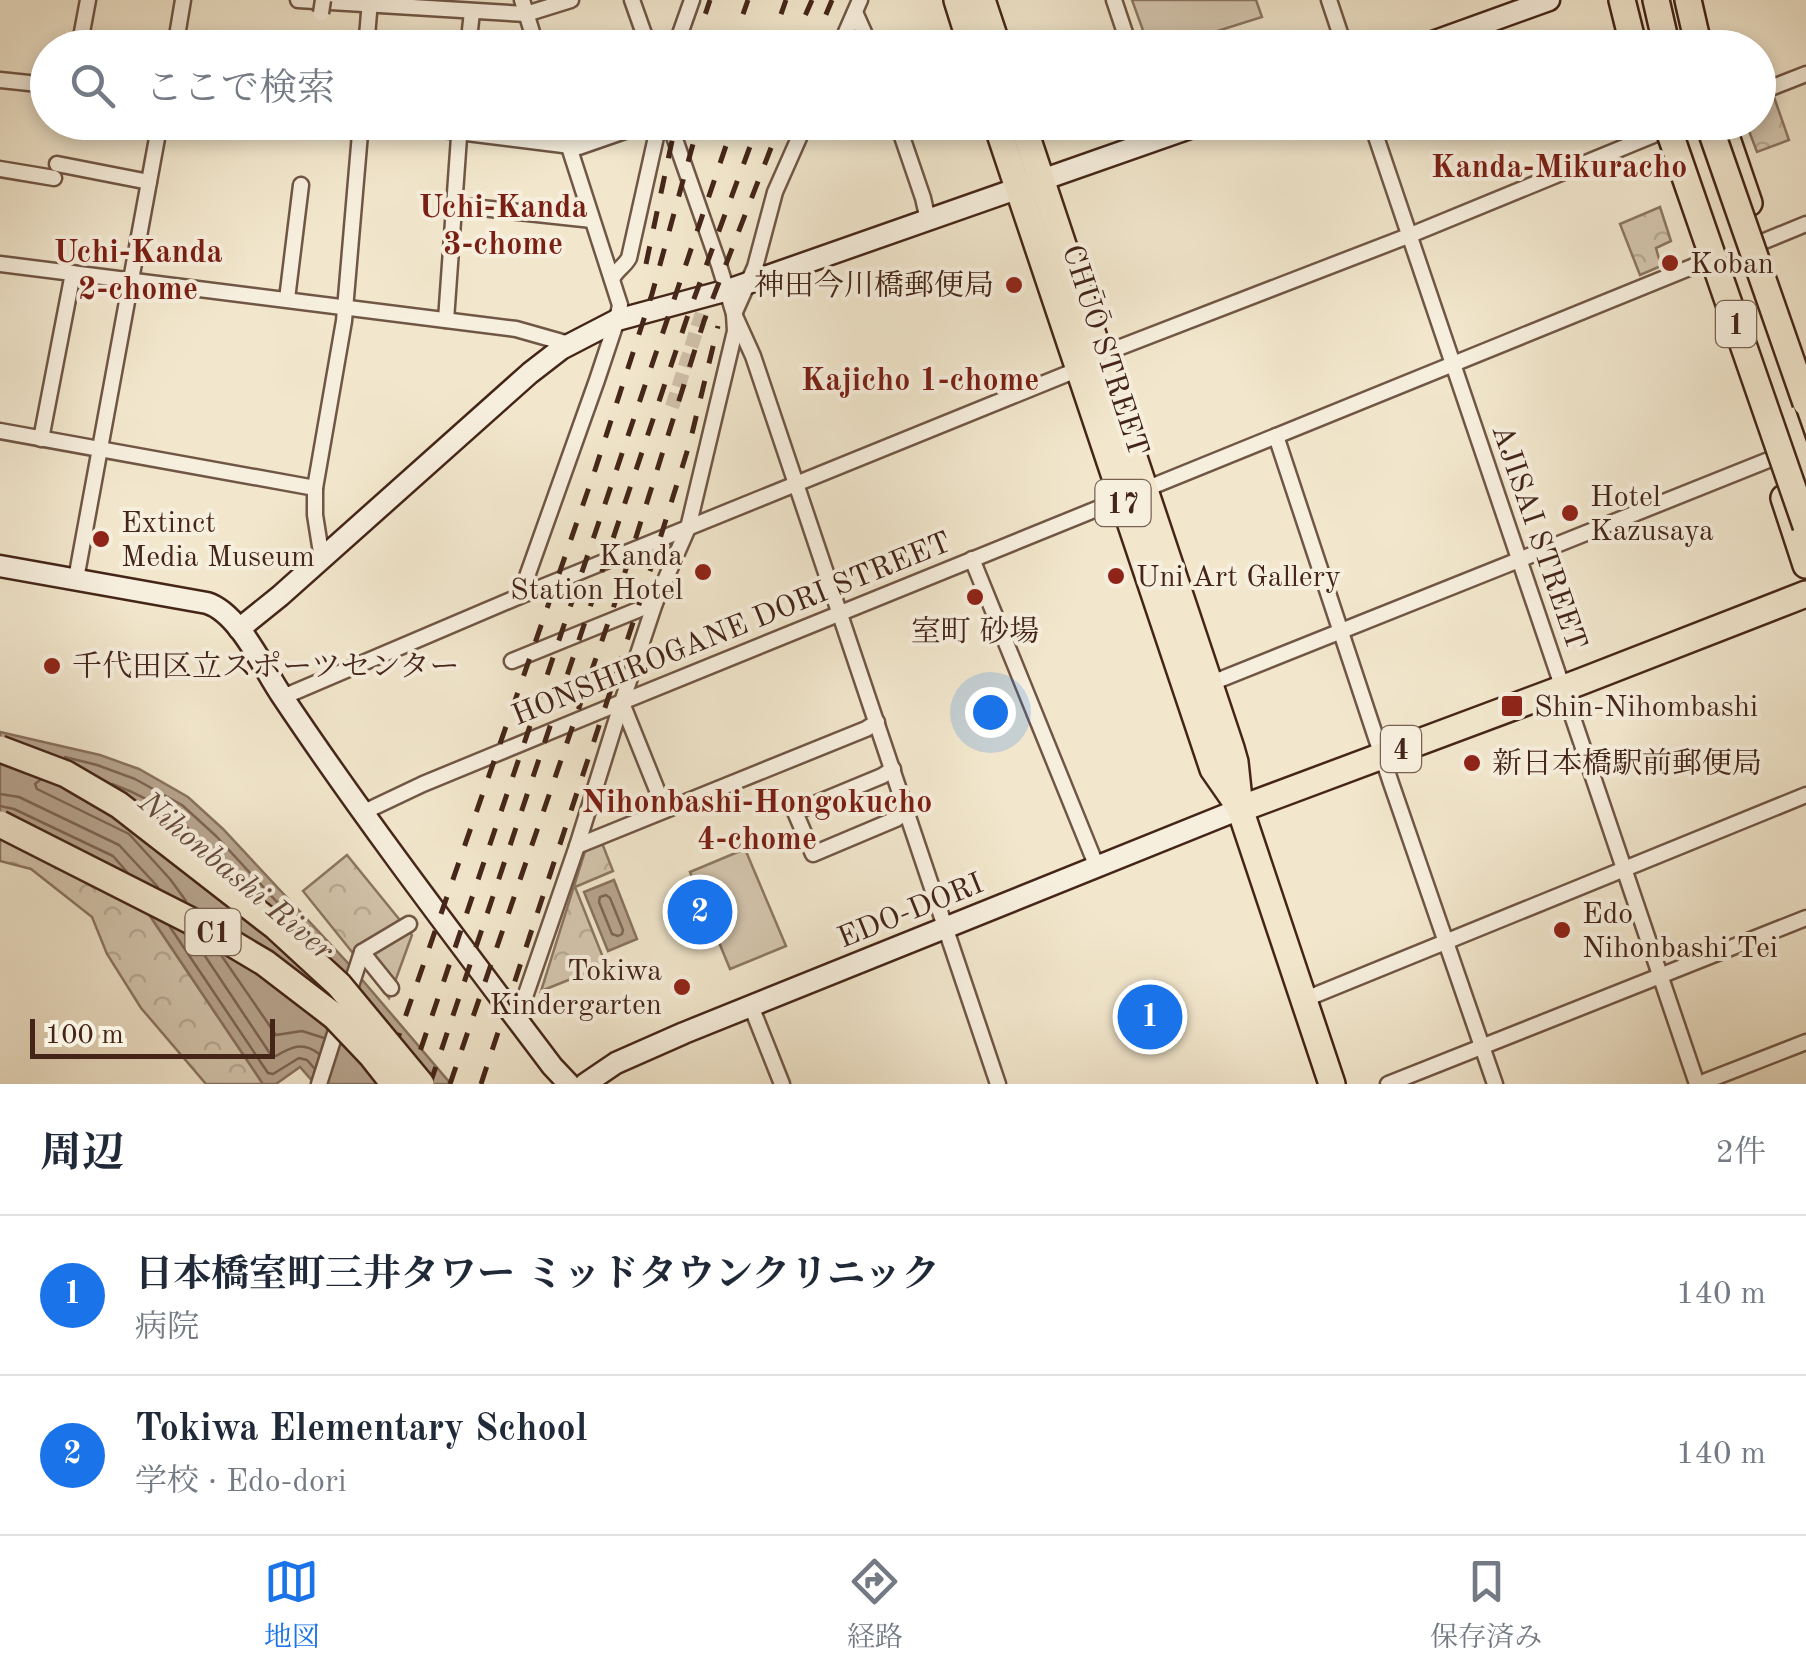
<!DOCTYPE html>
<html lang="ja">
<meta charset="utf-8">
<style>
:root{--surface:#fff;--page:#f6f6f7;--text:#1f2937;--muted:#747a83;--line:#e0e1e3;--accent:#1a73e8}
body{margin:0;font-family:"Old Standard TT","Noto Serif JP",serif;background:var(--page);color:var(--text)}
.scale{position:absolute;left:30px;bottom:25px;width:245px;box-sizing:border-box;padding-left:10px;border:5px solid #442518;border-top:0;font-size:28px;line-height:35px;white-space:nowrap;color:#442518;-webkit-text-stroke:8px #f7efde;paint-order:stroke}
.you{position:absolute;left:990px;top:712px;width:35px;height:35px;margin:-25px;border:8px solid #fff;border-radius:50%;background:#1a73e8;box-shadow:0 0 0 15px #1a73e833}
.badge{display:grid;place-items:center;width:65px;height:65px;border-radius:50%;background:var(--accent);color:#fff;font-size:32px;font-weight:700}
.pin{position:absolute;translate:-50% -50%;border:5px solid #fff;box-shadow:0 2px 10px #0006}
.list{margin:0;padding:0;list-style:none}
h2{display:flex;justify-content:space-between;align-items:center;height:130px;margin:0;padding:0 40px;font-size:42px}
h2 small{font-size:32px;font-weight:400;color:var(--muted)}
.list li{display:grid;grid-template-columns:65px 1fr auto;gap:30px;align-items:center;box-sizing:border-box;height:160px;padding:0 40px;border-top:2px solid var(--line)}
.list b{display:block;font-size:38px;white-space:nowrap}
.list p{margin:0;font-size:32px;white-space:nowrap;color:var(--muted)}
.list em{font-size:32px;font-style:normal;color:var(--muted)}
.icon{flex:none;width:55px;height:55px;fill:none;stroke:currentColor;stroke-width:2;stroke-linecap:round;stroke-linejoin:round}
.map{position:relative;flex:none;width:1806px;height:1084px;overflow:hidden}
.search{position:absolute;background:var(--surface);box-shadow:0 5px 15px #0003;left:30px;right:30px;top:30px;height:110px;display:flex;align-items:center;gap:25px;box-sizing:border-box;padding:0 35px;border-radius:55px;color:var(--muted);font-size:38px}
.sheet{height:450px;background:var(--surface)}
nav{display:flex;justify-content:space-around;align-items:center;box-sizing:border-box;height:140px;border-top:2px solid var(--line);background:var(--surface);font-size:28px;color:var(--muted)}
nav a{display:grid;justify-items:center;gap:5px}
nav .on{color:var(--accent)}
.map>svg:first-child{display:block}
.park{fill:url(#park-crowns);stroke:#8c7663;stroke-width:2.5}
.pitch{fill:#d4c6ae;stroke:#8c7663;stroke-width:2.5}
.water{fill:#b7a58f;stroke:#89725f;stroke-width:2.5}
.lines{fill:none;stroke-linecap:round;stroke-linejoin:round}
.shore{stroke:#7e6554;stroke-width:2.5}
.street-tunnel{stroke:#cfc0a9;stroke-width:14;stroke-dasharray:14 7;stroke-linecap:butt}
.street-casing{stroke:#705645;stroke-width:19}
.secondary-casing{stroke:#442518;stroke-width:25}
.highway-casing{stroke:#442518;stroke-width:30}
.street{stroke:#f7efde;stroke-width:14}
.secondary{stroke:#f7efde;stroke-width:20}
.highway{stroke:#f2e7cd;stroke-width:25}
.rail{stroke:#442518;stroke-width:5;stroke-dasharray:18 18;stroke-linecap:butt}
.street-bridge-casing{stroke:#705645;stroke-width:19;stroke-linecap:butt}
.highway-bridge-casing{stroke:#442518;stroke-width:30;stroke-linecap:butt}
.street-bridge{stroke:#f7efde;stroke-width:14}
.highway-bridge{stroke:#f2e7cd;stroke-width:25}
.poi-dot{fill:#8f2418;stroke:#f7efde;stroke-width:4}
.labels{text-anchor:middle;stroke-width:8;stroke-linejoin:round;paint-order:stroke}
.shield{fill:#f7efde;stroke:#7a6253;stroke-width:2.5}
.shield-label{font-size:28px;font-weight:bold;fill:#442518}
.poi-label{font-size:30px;fill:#442518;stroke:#f7efde;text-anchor:start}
.street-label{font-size:30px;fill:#442518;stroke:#f7efde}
.neighbourhood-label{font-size:32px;font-weight:bold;fill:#7a1f14;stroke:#f7efde}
.water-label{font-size:32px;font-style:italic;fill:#664b3c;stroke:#f7efde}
</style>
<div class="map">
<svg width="1806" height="1084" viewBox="0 0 1806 1084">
<defs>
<pattern id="park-crowns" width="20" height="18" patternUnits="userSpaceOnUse" patternTransform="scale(2.5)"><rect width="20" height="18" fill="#d4c6ae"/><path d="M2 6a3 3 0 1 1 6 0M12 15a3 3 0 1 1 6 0" fill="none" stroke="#b7aa95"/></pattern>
</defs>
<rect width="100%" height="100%" fill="#f2e7cd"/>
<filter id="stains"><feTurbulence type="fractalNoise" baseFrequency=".002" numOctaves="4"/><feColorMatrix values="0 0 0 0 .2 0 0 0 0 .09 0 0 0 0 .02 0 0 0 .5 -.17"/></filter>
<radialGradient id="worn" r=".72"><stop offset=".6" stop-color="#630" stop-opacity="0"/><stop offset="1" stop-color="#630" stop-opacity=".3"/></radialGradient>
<g class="park">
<path d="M1774,97L1789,140L1757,152L1746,123L1758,122L1759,103Z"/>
<path d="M1660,207L1671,241L1656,248L1661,266L1640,275L1620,224Z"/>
<path d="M0,815L142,904L263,1084H206L141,1008L107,954L92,917L31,869L0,861Z"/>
<path d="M602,843L613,871L575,887L606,965L541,991L586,848Z"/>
<path d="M347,855L412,935L389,998L303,891Z"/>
</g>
<g class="pitch">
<path d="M1132,0H1256L1262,17L1167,47H1149Z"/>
<path d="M745,849L786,946L730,969L690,872Z"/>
</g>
<g class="water">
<path d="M0,732L100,755L139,769L188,797L223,829L347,962L451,1084H315L300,1067L276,1084H263L142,904L0,815Z"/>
<path d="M614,880L637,939L608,951L584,892Z"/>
</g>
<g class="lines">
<g class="shore">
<path d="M65,757L97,765L135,779L182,805L216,836L313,941"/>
<path d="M40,780L35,784L37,789L129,834L170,879L186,901"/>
<path d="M112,784C169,804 198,835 238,878"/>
<path d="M0,794L19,797L119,845L158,887"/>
<path d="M0,806L14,809L113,856L127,872"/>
<path d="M606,895L610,898L623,930L622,934L618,936L612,934L599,902L600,897Z"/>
<path d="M170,927L268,1073L273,1074L299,1058L307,1060L314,1068"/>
<path d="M193,938L271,1055L276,1056C291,1047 303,1041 319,1054"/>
<path d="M221,955L276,1035L302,1031L324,1038"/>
</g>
<path class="street-tunnel" d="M672,407L703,310"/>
<g class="street-casing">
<g id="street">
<path d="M298,0L526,14L571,0"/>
<path d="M522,0L537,48"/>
<path d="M632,0L649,48"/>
<path d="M1114,0L1130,48"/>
<path d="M1329,0L1345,48"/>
<path d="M855,12L871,48"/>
<path d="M79,48L88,0"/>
<path d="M175,48L183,0"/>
<path d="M366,48L370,1"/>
<path d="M468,48L472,12"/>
<path d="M675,48L692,0"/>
<path d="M839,48L860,0"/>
<path d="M0,80L48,85"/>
<path d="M1758,93L1806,74"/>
<path d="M378,122L579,147L651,122"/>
<path d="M669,122L719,265L734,314L753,356L998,1084"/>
<path d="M897,122L923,198L928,220"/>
<path d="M1371,122L1697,1084"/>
<path d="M57,164L149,182"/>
<path d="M0,169L54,178"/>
<path d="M454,205L592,220"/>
<path d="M1762,242L1806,224"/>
<path d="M0,264L516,329L569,344"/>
<path d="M612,279C617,269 624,267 629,258L656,137V122"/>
<path d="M287,299L301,185"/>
<path d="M446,320L460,123"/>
<path d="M1100,355L1408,236L1661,132"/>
<path d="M0,431L315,488"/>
<path d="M1276,436L1391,783L1495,1084"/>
<path d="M41,439L73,273"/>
<path d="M322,559L315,515V488L344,321L361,122"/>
<path d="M972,559L1097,867"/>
<path d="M76,579L160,122"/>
<path d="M520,596L597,380L617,320L620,305L561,122"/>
<path d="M512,661L655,603"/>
<path d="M1209,684L1771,459"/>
<path d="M283,697L520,596L1079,369"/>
<path d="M622,703L665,810"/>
<path d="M893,769L882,776L795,812L813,854L896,819L907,811"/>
<path d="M364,812L423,784L622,702L1704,262"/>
<path d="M577,846L866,729L877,722"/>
<path d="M362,952L391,988"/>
<path d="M347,998L362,952L409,924"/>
<path d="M1303,1000L1806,795"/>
<path d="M751,1006L782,1084"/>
<path d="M517,1020L577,846L622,702L655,603L688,528L735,331L734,314L755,267L775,192L806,122"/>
<path d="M319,1084L340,1018"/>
<path d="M1388,1084L1806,918"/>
<path d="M1703,1084L1706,1081L1806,1042"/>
</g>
</g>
<g class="secondary-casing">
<g id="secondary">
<path d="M1416,48L1549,0"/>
<path d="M0,566L207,603C239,613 263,668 282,696C367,823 460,944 552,1066L569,1084"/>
<path d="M239,629L280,596L530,373L561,349L617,320L728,290L1207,122"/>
<path d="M585,1084L616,1063L684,1033L1240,809"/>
</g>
</g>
<g class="highway-casing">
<g id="highway">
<path d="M957,0L972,48"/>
<path d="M982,0L998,48"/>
<path d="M1622,0L1634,48"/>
<path d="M1656,0L1667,48"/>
<path d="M1688,0L1699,48"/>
<path d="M996,122L1213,769L1238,805"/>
<path d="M1022,122L1231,748L1235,762L1240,809L1332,1084"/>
<path d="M1692,122L1753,289"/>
<path d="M1723,127L1749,203"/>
<path d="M1721,259L1742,297L1806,480"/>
<path d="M1784,498L1806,565"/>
<path d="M1240,809L1580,682L1806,594"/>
</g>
</g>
<use href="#street" class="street"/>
<use href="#secondary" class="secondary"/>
<use href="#highway" class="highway"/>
<g class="rail">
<path d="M694,48L710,0"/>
<path d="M731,48L748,0"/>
<path d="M769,48L786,0"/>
<path d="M791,48L812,0"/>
<path d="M812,48L832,0"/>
<path d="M646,264L676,122"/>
<path d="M382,1084L595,470L652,294L699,122"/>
<path d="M409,1084L734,122"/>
<path d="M430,1084L688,315L759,122"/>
<path d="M450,1084L620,588L704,321L781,122"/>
<path d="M481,1084L650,571L690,442L718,326"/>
</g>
<g class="street-bridge-casing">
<path id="street-bridge" d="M321,13L323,0"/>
</g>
<g class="highway-bridge-casing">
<g id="highway-bridge">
<path d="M1666,122L1806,526"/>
<path d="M1708,122L1806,403"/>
<path d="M0,749L66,774L119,805L276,927L339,985L421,1084"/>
<path d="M0,824L213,932L265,963L334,1016L372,1056L394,1084"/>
</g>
</g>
<use href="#street-bridge" class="street-bridge"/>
<use href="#highway-bridge" class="highway-bridge"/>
</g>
<g class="poi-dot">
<circle cx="1670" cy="263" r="10"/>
<circle cx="1014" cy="285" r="10"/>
<circle cx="1570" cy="513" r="10"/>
<circle cx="101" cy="539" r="10"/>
<circle cx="703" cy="572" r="10"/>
<circle cx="1116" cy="576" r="10"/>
<circle cx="975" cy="597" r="10"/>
<circle cx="52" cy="666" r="10"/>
<rect x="1500" y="694" width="24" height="24" rx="5"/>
<circle cx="1472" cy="763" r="10"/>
<circle cx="1562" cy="930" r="10"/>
<circle cx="682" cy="987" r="10"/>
</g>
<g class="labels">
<g class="shield">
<rect x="1716" y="301" width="40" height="46" rx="8"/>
<rect x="1095.5" y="480" width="55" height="46" rx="8"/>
<rect x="1381" y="726" width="40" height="46" rx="8"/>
<rect x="185.5" y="909" width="55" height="46" rx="8"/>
</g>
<g class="shield-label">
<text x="1736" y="334">1</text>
<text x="1123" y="513">17</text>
<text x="1401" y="759">4</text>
<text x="213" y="942">C1</text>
</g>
<g class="poi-label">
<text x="1690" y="273">Koban</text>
<text x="994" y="295" text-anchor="end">神田今川橋郵便局</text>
<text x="1590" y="506">Hotel<tspan x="1590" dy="34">Kazusaya</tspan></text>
<text x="121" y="532">Extinct<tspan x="121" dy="34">Media Museum</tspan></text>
<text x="683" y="565" text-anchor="end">Kanda<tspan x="683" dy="34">Station Hotel</tspan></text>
<text x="1136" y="586">Uni Art Gallery</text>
<text x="975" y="641" text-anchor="middle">室町 砂場</text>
<text x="72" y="676">千代田区立スポーツセンター</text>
<text x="1534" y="716">Shin-Nihombashi</text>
<text x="1492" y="773">新日本橋駅前郵便局</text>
<text x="1582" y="923">Edo<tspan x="1582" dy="34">Nihonbashi Tei</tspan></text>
<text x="662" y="980" text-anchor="end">Tokiwa<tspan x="662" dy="34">Kindergarten</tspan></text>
</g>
<g class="street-label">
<text transform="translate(1106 350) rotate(72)" y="10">CHŪŌ STREET</text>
<text transform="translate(1540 537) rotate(71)" y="10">AJISAI STREET</text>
<text transform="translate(731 628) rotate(-22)" y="10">HONSHIROGANE DORI STREET</text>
<text transform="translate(910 910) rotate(-22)" y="10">EDO-DORI</text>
</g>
<g class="neighbourhood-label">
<text x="1559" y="177">Kanda-Mikuracho</text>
<text x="503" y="217">Uchi-Kanda<tspan x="503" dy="37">3-chome</tspan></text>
<text x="138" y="262">Uchi-Kanda<tspan x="138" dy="37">2-chome</tspan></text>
<text x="920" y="390">Kajicho 1-chome</text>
<text x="757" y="812">Nihonbashi-Hongokucho<tspan x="757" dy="37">4-chome</tspan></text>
</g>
<g class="water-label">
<text transform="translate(237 875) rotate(40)" y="11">Nihonbashi River</text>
</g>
</g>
<rect width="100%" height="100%" filter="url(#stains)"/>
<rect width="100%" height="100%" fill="url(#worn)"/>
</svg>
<div class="scale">100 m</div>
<div class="you"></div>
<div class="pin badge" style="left:1150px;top:1017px">1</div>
<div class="pin badge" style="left:700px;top:912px">2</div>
<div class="search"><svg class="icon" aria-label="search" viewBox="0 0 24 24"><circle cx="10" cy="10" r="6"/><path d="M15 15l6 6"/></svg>ここで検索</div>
</div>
<section class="sheet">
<h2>周辺<small>2件</small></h2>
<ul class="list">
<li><span class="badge">1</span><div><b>日本橋室町三井タワー ミッドタウンクリニック</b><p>病院</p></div><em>140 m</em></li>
<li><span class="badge">2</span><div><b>Tokiwa Elementary School</b><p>学校 · Edo-dori</p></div><em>140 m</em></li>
</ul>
</section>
<nav>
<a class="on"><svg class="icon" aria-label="map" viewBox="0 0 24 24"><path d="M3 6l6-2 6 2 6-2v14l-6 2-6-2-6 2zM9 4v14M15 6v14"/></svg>地図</a>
<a><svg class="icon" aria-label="directions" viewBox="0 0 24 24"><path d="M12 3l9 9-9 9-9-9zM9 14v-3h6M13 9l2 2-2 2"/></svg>経路</a>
<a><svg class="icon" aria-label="saved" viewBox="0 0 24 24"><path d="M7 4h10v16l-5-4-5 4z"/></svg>保存済み</a>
</nav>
